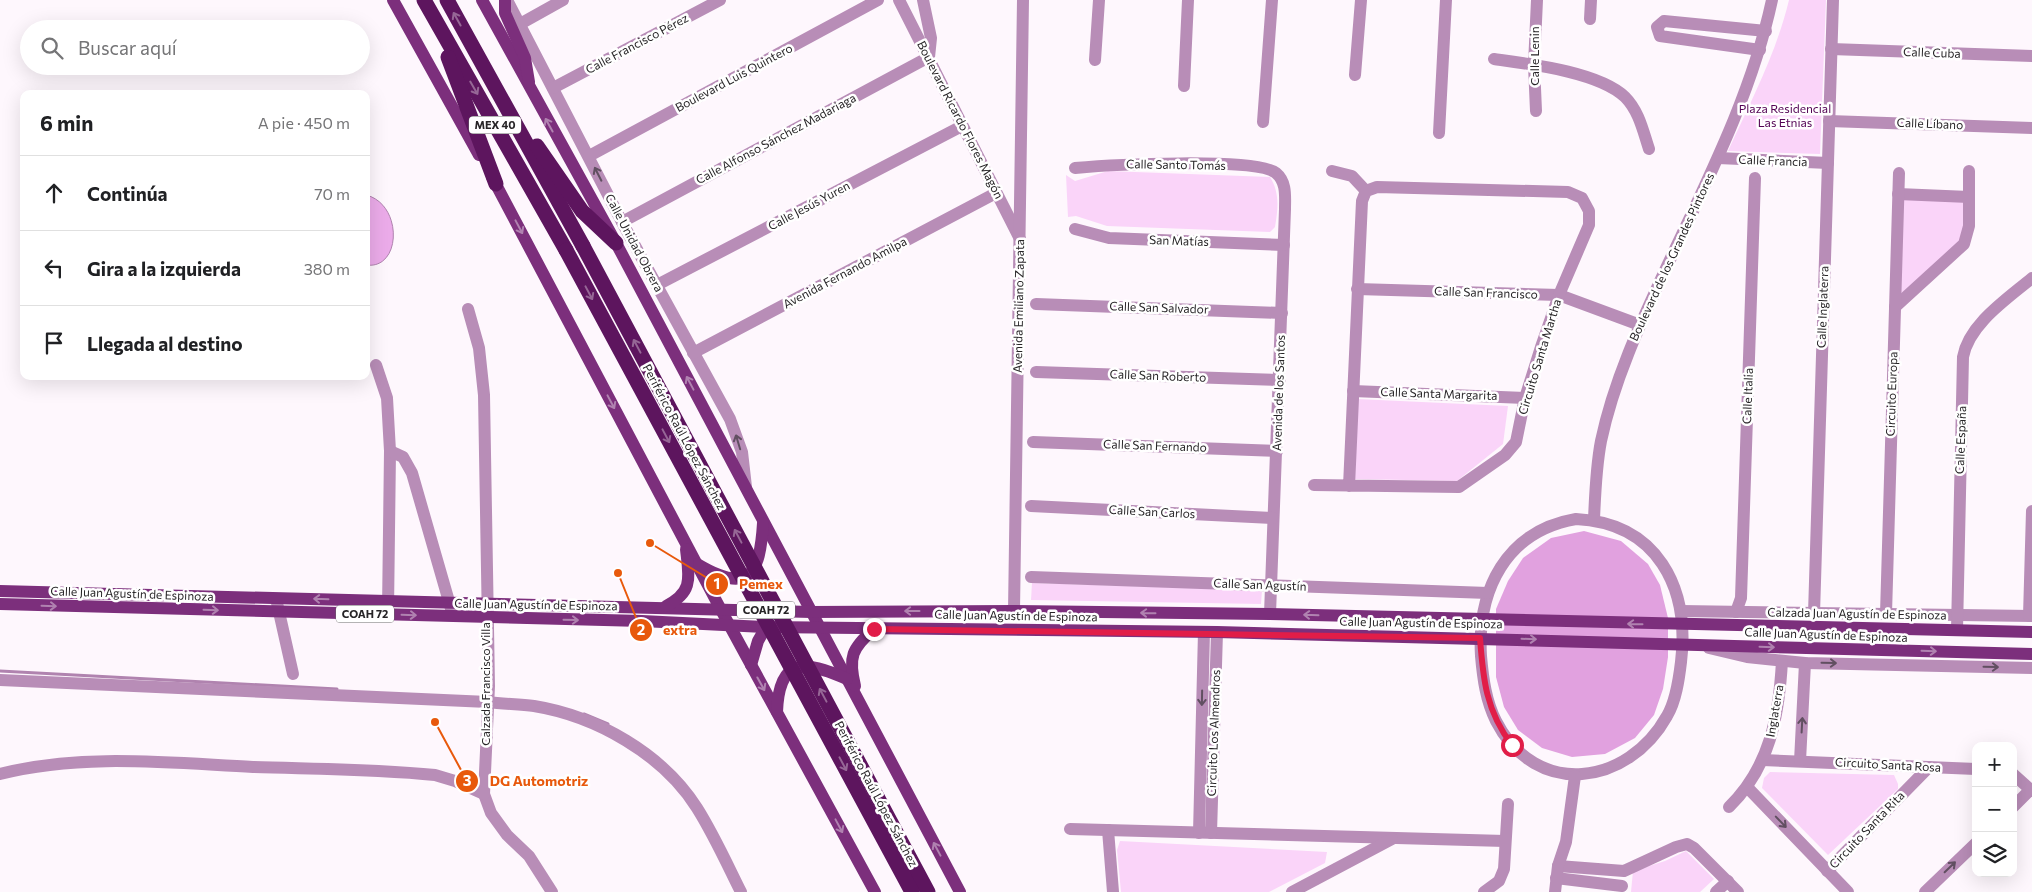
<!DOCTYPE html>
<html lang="es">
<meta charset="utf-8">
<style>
:root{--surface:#fff;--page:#f2f2f2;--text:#202124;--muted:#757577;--line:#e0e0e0}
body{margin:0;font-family:Commissioner,sans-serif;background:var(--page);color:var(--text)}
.controls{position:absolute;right:15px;bottom:15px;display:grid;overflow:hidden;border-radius:10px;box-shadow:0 5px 20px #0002}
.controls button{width:45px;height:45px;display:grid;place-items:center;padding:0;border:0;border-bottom:1px solid var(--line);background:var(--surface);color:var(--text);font:25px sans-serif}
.stop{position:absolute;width:15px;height:15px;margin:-11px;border:4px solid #e11d48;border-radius:50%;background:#fff}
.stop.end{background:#e11d48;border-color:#fff;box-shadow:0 1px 5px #0008}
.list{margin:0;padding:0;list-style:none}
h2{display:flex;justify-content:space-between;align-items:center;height:65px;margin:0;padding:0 20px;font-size:21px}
h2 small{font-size:16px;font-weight:400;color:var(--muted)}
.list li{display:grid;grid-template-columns:32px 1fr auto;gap:15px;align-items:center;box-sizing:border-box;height:75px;padding:0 20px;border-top:1px solid var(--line)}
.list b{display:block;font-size:19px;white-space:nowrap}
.list em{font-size:16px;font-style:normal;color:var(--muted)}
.icon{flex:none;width:28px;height:28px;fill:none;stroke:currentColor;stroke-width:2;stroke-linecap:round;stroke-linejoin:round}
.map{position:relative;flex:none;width:2032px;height:892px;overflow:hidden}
.search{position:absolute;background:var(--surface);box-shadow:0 5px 20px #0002;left:20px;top:20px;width:350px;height:55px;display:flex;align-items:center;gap:12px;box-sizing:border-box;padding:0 18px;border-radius:28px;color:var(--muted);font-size:19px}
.panel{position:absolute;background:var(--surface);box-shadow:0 5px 20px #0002;left:20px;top:90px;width:350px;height:290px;border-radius:10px}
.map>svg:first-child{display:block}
.green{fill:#fad4f9}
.forest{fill:#e1a1df}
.water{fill:#ebabe9;stroke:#b083af}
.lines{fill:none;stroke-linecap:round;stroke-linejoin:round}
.stream{stroke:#b083af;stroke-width:3}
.minor{stroke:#b88db7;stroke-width:12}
.major{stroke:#7c2f7c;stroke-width:12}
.highway{stroke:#5d155e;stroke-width:15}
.highway-bridge{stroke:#5d155e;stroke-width:15}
.oneway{stroke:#966796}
.oneway2{stroke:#b082b0}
.oneway3{stroke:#614f61}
.route{stroke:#e11d48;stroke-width:6}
.labels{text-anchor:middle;stroke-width:5;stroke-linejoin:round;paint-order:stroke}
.shield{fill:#fff;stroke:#686668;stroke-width:1}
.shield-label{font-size:11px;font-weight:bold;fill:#272527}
.street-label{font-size:12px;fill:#272527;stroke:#fff}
.park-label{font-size:12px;fill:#530354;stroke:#fff}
.leader{fill:none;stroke:#e8590c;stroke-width:2}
.callout-dot{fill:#e8590c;stroke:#fff;stroke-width:2}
.mark-label{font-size:15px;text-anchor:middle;font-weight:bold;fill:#fff}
.callout-label{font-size:14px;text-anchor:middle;font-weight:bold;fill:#e8590c;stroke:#fff;stroke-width:5;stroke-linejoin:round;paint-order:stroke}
</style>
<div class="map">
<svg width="2032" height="892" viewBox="0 0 2032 892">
<rect width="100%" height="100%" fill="#fef7fd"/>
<g class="green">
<path d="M1789,0H1826L1820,154L1728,151C1751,101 1776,54 1789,0Z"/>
<path d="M1108,171L1270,177C1280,193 1278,209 1275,227L1270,232L1107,226L1076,216L1068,217L1066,175L1075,181Z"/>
<path d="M1901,198L1965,201L1963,239L1899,298Z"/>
<path d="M1357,399L1508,406L1503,444L1457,481L1355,479Z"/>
<path d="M1032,583L1262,590L1261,604L1031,600Z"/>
<path d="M1770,772L1894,775L1898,784V789L1828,855L1762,788L1764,778Z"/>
<path d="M1120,841L1327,852L1325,863L1269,892H1121L1117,850Z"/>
<path d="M1686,851L1714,879L1700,892H1631L1633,871L1665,861Z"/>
</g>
<path class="forest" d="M1584,531L1621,541L1648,564L1660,585L1668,618V657L1663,689L1654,715L1635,738L1605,754L1572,757L1542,748L1518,730L1504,707L1496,677V609L1508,581L1523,558L1551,538Z"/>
<path class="water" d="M366,195C403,204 402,270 366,265Z"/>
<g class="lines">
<g class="stream">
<path d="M0,671L337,689"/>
<path d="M584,714L608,724"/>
</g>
<g class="minor">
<path d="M507,0L622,222L730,419L742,452L746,487"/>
<path d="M899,0L1020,239"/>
<path d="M1590,19L1591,0"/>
<path d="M520,24L563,0"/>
<path d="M1831,49L2032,56"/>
<path d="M1760,50L1660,36L1657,27L1664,21L1766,31"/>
<path d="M1494,59C1530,64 1599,72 1625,97C1639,111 1643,131 1649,149"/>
<path d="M1095,60L1099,0"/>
<path d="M1355,75L1361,0"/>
<path d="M1184,86L1188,0"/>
<path d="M553,88L720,0"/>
<path d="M1536,111L1534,65L1537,0"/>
<path d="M1829,121L2032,128"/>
<path d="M1263,122L1272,0"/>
<path d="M1439,133L1446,0"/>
<path d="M589,156L878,0"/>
<path d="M1718,158L1828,163"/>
<path d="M1075,168C1107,165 1256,157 1276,173C1287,182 1285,197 1285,209L1270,614"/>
<path d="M1332,171L1352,176L1366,191"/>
<path d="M1898,194L1969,197"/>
<path d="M622,222L929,57L931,38L923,0"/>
<path d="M1075,229L1109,238L1284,245"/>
<path d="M657,285L962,126"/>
<path d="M1357,289L1559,295L1640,325"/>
<path d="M1036,304L1282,313"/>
<path d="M1895,307L1964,244L1969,226V171"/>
<path d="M468,309L479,348L484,395L489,686L484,794L491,813L507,835L529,856L552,892"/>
<path d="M693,353L996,193"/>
<path d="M376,365L387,398L390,451L388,611"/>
<path d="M1036,372L1280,380"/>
<path d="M1353,391L1525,398"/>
<path d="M1033,442L1277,451"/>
<path d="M390,451L403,457L412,473L452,612"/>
<path d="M1314,485L1459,487L1505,455L1516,442L1525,398L1541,347L1559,295L1589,225V211L1582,198L1568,192L1377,187L1366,191L1362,201L1349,486"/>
<path d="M1031,506L1273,518"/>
<path d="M1576,519C1657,523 1690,587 1681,662C1679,679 1676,701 1667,716C1628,786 1536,799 1496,721C1486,701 1483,679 1481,656C1477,590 1506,531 1576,519Z"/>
<path d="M1594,520C1595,494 1596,467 1601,441C1614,379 1642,320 1668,264C1708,179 1752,93 1772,0"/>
<path d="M1031,577L1488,593"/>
<path d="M277,603L293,674"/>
<path d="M1014,611L1023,0"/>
<path d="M1681,611L2032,616"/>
<path d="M1736,612L1741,598L1755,178"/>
<path d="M1814,614L1833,0"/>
<path d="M1886,614L1899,173"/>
<path d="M2029,616L2032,511"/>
<path d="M1957,630L1963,357C1969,324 2007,299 2032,278"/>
<path d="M1709,648L1747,657L1805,663L2032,668"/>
<path d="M0,680L488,702C503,704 519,704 534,706C596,716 663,754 697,808C714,835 727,864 741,892"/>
<path d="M1763,760L1976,769"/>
<path d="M1800,761L1805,663"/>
<path d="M0,774C82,753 170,763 253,767C314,769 375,769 435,775L455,781L484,794"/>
<path d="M2013,774L2032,791"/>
<path d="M1747,787L1848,892"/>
<path d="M1729,807C1770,767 1779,716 1782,661"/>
<path d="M2013,807L2031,789"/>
<path d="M1070,829L1505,841"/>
<path d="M1108,830L1113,892"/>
<path d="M1199,833L1204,632"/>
<path d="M1211,833L1217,632"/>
<path d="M1558,866L1624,871L1676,847L1687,844L1694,848L1738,892"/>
<path d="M1827,871L1929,767"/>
<path d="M1556,878L1622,886"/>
<path d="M1292,892L1392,839"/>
<path d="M1484,892L1499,881L1504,869L1508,804"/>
<path d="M1555,892L1558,866L1566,842L1575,776"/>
<path d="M1716,892L1728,881"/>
<path d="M1925,892L1976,843"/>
</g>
<g class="major">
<path d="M393,0L479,155"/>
<path d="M482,0L616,243L960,892"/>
<path d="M505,0V13L525,58L529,82"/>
<path d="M492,177L720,608L875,892"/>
<path d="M697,564C749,595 760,575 763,523"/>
<path d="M0,591L811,612L1014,611L1270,614L2032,632"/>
<path d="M0,604L642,621L766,627L1217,632L2032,654"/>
<path d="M666,606C694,592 689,577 686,549"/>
<path d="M751,665L758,641L766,627"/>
<path d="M855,686C848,657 852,648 874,629"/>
<path d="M777,712C779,657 804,660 847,679"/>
</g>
<g class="highway">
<path d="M424,0L566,250"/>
<path d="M447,0L583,246"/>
<path d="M448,57L496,184"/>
<path d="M537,146L582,211L616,243"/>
</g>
<g class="highway-bridge">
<path d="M583,246L928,892"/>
<path d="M566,250L912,892"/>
</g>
</g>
<defs><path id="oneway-shaft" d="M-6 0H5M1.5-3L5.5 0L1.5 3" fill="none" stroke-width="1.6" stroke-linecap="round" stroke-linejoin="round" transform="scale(1.25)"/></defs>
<g class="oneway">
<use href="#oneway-shaft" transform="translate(457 19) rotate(-119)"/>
<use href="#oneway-shaft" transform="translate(474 88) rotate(60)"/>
<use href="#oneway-shaft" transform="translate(589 293) rotate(62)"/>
<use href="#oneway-shaft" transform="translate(637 346) rotate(-118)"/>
<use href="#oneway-shaft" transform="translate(666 436) rotate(62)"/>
<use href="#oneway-shaft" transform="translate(738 536) rotate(-118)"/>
<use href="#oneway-shaft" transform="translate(823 695) rotate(-118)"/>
<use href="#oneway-shaft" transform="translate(843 764) rotate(62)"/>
</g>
<g class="oneway2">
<use href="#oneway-shaft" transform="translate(549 125) rotate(-119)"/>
<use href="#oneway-shaft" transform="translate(519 227) rotate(62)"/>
<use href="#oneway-shaft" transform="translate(690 383) rotate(-118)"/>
<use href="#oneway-shaft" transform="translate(611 402) rotate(62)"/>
<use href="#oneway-shaft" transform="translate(321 599) rotate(-178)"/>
<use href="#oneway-shaft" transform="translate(49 606) rotate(2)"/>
<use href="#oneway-shaft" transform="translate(211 610) rotate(2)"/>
<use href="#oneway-shaft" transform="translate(912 611) rotate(180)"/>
<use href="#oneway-shaft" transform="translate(1148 613) rotate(-179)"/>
<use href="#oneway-shaft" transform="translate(409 615) rotate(2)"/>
<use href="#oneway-shaft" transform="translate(1311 615) rotate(-178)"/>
<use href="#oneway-shaft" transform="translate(571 620) rotate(1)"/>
<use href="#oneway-shaft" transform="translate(1635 624) rotate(-179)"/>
<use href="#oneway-shaft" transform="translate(1529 639) rotate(2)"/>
<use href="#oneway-shaft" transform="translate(1767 647) rotate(2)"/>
<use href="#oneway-shaft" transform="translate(1929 651) rotate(2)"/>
<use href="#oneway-shaft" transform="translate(761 684) rotate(61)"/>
<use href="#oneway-shaft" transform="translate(839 826) rotate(62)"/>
<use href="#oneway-shaft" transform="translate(937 849) rotate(-118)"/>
</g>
<g class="oneway3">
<use href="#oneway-shaft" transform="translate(598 174) rotate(-117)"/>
<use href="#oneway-shaft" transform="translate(738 442) rotate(-107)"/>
<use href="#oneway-shaft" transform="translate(1829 663) rotate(1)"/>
<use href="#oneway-shaft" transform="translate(1991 667) rotate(1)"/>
<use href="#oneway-shaft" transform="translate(1202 698) rotate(91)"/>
<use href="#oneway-shaft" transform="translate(1802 725) rotate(-87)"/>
<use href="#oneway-shaft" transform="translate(1781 822) rotate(46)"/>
<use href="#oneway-shaft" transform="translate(1950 867) rotate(-44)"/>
</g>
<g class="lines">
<path class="route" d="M874,629L1480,638C1483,679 1486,711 1512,745"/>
</g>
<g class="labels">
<g class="shield">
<rect x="469" y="116.5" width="52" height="17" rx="4"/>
<rect x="737" y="601.5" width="58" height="17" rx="4"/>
<rect x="336" y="605.5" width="58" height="17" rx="4"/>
</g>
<g class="shield-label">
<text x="495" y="129">MEX 40</text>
<text x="766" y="614">COAH 72</text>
<text x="365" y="618">COAH 72</text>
</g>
<g class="street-label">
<text transform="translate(637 44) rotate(-28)" y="4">Calle Francisco Pérez</text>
<text transform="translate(1932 53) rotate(2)" y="4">Calle Cuba</text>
<text transform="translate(1535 56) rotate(-90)" y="4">Calle Lenin</text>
<text transform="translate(734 78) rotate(-28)" y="4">Boulevard Luis Quintero</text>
<text transform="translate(960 120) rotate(63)" y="4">Boulevard Ricardo Flores Magón</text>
<text transform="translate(1930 124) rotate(2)" y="4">Calle Líbano</text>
<text transform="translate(776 139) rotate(-28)" y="4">Calle Alfonso Sánchez Madariaga</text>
<text transform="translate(1773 161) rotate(2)" y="4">Calle Francia</text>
<text transform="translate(1176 165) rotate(1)" y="4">Calle Santo Tomás</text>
<text transform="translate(809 206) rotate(-28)" y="4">Calle Jesús Yuren</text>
<text transform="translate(1179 241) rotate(2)" y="4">San Matías</text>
<text transform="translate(634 243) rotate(62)" y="4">Calle Unidad Obrera</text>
<text transform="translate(1672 257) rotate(-65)" y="4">Boulevard de los Grandes Pintores</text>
<text transform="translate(845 273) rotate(-28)" y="4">Avenida Fernando Amilpa</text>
<text transform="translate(1486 293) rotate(2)" y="4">Calle San Francisco</text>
<text transform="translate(1019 306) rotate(-89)" y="4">Avenida Emiliano Zapata</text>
<text transform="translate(1823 307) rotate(-88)" y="4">Calle Inglaterra</text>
<text transform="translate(1159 308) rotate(2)" y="4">Calle San Salvador</text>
<text transform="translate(1540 357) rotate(-73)" y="4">Circuito Santa Martha</text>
<text transform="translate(1158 376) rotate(2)" y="4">Calle San Roberto</text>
<text transform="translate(1279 393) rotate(-88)" y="4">Avenida de los Santos</text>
<text transform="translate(1439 394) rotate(2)" y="4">Calle Santa Margarita</text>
<text transform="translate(1892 394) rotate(-88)" y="4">Circuito Europa</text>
<text transform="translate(1748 396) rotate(-88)" y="4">Calle Italia</text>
<text transform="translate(684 437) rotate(62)" y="4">Periférico Raúl López Sánchez</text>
<text transform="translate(1961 440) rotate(-88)" y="4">Calle España</text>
<text transform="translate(1155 446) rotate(2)" y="4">Calle San Fernando</text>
<text transform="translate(1152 512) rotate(3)" y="4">Calle San Carlos</text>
<text transform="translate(1260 585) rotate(2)" y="4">Calle San Agustín</text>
<text transform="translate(132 594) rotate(2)" y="4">Calle Juan Agustín de Espinoza</text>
<text transform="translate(536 605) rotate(1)" y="4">Calle Juan Agustín de Espinoza</text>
<text transform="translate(1857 614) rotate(1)" y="4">Calzada Juan Agustín de Espinoza</text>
<text transform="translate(1016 616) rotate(1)" y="4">Calle Juan Agustín de Espinoza</text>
<text transform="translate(1421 623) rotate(1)" y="4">Calle Juan Agustín de Espinoza</text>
<text transform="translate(1826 635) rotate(2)" y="4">Calle Juan Agustín de Espinoza</text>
<text transform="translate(486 684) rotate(-90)" y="4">Calzada Francisco Villa</text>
<text transform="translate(1775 711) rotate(-80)" y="4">Inglaterra</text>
<text transform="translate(1214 733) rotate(-88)" y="4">Circuito Los Almendros</text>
<text transform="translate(1888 765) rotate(3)" y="4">Circuito Santa Rosa</text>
<text transform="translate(876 794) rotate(62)" y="4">Periférico Raúl López Sánchez</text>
<text transform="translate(1867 830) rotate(-46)" y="4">Circuito Santa Rita</text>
</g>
<g class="park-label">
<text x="1785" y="113">Plaza Residencial<tspan x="1785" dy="14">Las Etnias</tspan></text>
</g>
</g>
<path class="leader" d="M650 543L717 584M618 573L641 630M435 722L467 781"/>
<g class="callout-dot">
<circle cx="650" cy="543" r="5"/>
<circle cx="618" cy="573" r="5"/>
<circle cx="435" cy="722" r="5"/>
<circle cx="717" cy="584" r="12"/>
<circle cx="641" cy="630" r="12"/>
<circle cx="467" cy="781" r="12"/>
</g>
<g class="mark-label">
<text x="717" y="589">1</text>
<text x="641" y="635">2</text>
<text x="467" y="786">3</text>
</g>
<g class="callout-label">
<text x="761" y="589">Pemex</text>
<text x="680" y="635">extra</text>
<text x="539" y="786">DG Automotriz</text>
</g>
</svg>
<div class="controls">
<button>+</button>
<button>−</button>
<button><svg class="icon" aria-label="layers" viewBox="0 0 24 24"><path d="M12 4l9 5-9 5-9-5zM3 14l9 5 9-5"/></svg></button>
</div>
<div class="stop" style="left:1512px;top:745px"></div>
<div class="stop end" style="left:874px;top:629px"></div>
<div class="search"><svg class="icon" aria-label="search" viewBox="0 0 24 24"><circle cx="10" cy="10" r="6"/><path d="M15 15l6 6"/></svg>Buscar aquí</div>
<section class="panel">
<h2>6 min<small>A pie · 450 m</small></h2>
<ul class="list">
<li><svg class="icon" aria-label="ahead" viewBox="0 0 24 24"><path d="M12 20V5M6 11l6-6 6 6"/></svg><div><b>Continúa</b></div><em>70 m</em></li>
<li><svg class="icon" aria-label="left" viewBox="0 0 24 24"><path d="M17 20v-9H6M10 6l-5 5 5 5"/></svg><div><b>Gira a la izquierda</b></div><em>380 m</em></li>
<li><svg class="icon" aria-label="arrive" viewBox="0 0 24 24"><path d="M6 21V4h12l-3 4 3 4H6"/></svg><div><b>Llegada al destino</b></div></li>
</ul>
</section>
</div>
